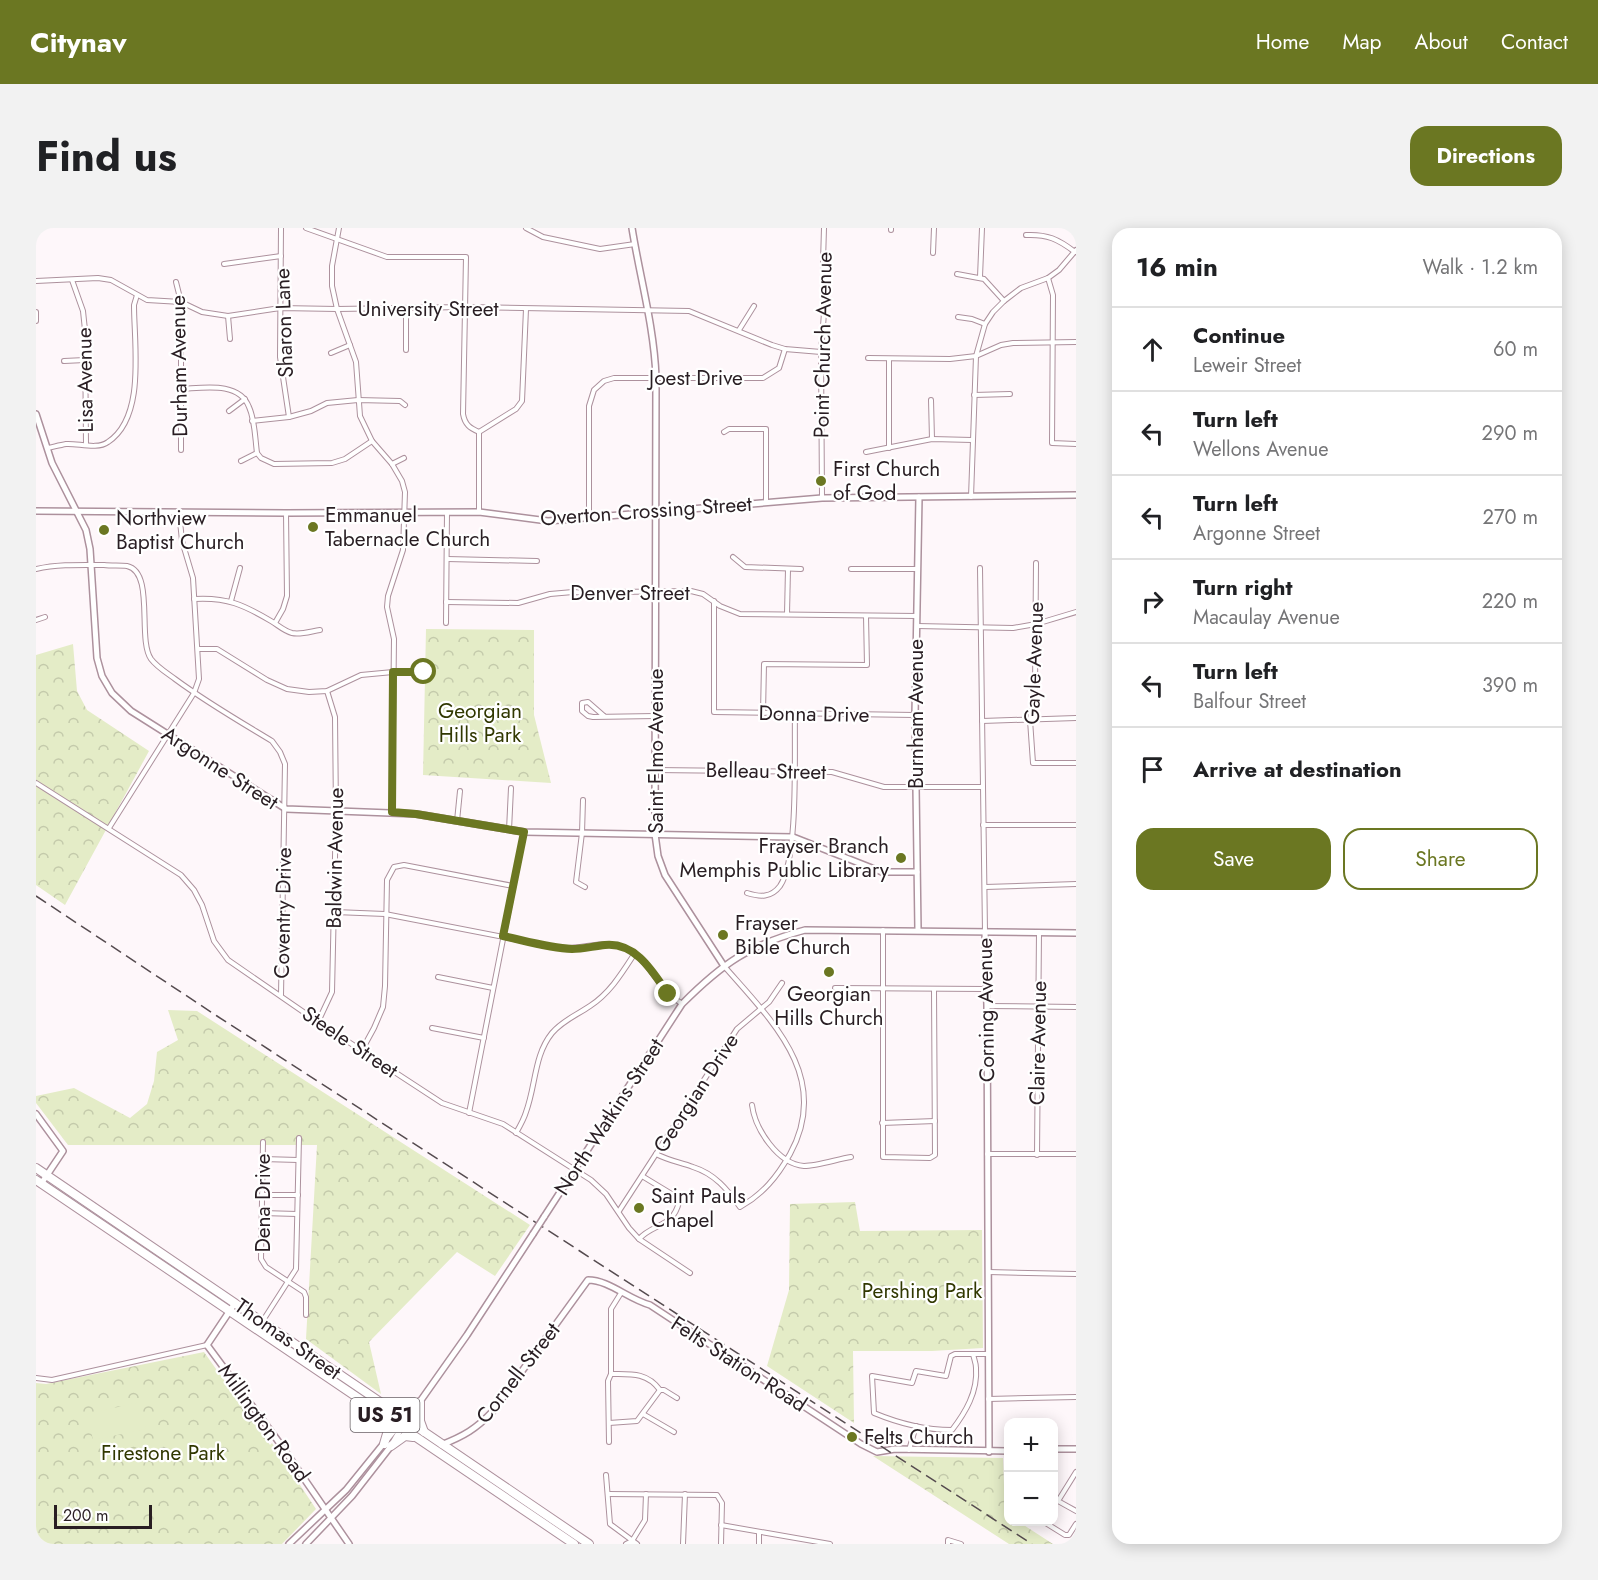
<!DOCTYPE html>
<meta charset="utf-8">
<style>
:root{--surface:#fff;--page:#f2f2f2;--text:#202124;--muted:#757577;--line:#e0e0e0;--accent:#6b7722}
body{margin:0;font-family:Jost,sans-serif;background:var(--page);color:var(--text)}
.controls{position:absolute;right:18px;bottom:18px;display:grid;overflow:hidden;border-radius:12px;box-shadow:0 3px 15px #0003}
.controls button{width:54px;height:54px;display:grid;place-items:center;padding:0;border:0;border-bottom:2px solid var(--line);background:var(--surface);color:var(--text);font:30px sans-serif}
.scale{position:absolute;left:18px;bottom:15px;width:98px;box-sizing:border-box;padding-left:6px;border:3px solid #291e23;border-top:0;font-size:16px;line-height:21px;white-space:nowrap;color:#291e23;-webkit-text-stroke:4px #fff;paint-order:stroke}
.stop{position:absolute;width:18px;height:18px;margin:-14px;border:4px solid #6b7722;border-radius:50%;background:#fff}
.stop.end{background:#6b7722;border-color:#fff;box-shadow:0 2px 6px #0008}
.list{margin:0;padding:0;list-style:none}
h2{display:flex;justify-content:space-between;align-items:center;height:78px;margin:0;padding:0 24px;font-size:26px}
h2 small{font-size:20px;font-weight:400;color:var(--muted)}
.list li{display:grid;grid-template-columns:39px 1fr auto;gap:18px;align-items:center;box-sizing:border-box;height:84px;padding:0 24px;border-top:2px solid var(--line)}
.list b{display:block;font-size:22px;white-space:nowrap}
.list p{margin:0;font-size:20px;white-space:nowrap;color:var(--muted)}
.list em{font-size:20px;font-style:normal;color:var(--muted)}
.actions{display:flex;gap:12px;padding:18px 24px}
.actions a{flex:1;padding:14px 0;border:2px solid var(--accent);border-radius:18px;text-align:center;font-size:21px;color:var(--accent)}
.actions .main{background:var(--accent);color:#fff}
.icon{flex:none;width:33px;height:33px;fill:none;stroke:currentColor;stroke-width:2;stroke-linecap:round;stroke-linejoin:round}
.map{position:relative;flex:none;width:1040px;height:1316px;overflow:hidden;border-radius:18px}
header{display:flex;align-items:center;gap:36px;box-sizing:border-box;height:84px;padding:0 30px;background:var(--accent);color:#fff}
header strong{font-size:28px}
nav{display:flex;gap:33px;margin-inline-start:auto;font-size:21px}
.intro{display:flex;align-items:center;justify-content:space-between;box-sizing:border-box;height:144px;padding:0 36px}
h1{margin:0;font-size:42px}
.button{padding:15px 27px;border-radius:18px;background:var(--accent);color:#fff;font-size:21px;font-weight:700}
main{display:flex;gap:36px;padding:0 36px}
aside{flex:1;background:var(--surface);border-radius:18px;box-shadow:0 3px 15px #0003}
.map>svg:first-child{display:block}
.forest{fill:url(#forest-crowns)}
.garden{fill:#e4ecc7}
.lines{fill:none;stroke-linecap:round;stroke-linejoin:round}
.street-casing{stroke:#ad919d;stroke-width:6}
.secondary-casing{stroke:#ad919d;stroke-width:8}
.highway-casing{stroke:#ad919d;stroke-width:10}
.street{stroke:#fff;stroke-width:4}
.secondary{stroke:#fff;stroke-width:5}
.highway{stroke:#fff;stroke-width:8}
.rail{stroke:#554b4f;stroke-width:1.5;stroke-dasharray:12 6;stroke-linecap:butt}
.secondary-bridge-casing{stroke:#ad919d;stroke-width:8;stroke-linecap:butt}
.secondary-bridge{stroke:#fff;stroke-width:5}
.route{stroke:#6b7722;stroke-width:8}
.poi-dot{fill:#6b7722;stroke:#fff;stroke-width:2}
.labels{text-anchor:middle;stroke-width:4.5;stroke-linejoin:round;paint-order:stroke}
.shield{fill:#fff;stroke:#696265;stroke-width:1.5}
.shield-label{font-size:20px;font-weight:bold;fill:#291e23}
.street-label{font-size:21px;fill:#291e23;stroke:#fff}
.poi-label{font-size:21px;fill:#291e23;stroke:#fff;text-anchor:start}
.park-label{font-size:21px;fill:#313801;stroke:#fff}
</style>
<header>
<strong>Citynav</strong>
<nav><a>Home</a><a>Map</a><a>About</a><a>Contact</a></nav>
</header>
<div class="intro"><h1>Find us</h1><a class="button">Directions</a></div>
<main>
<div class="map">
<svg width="1040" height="1316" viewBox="0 0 1040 1316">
<defs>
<pattern id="forest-crowns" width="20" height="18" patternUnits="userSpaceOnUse" patternTransform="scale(1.5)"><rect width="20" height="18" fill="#e4ecc7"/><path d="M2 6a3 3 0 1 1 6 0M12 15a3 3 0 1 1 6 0" fill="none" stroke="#c4caab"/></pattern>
</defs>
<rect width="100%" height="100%" fill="#fef7fa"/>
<g class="forest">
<path d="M390,401L498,402V487L515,555L387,547Z"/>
<path d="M37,416L41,463L51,482L113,523L29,677L0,657V427Z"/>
<path d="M132,782L161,783L494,997L459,1048L421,1024L333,1114L345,1166L270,1111L281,917H32L0,875V868L38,860L94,890L111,876L118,853L121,824L142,812Z"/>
<path d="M819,974L824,1003L946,1002L947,1120L896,1123H817L818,1195L731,1138L753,1062L754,976Z"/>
<path d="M168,1124L234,1217L236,1215L280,1281L246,1316H0V1155L10,1156Z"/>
<path d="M837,1228L967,1230L969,1284L972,1287V1294H983L1017,1316H973Z"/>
</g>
<path class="garden" d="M104,1174L110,1201L57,1212L51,1186Z"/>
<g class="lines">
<g class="street-casing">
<g id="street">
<path d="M245,0L244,129L253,189"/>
<path d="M270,0L351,29H430L427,186C429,197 434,200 443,204V284"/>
<path d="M303,0L296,38V58L301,81L320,134L324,188L336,213L356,236L366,253L369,264L367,322L352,368L351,379L358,411L356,584"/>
<path d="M490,0L507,9L564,21L599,16"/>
<path d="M855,0V2"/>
<path d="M990,7C1011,6 1022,11 1039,24"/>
<path d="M897,25L898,0"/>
<path d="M188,36L245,28"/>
<path d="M921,46L948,51L968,73"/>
<path d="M944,49L946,0"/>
<path d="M1012,50L1017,67L1016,215L1040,216"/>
<path d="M36,52L47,83L49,102L50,217"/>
<path d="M0,53L62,50L75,52L111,72L145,74L166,84L192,88L244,80L301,81L429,79L653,83L736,117L749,121L785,124"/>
<path d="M140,54L145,74V222"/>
<path d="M370,80V122"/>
<path d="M0,84V93"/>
<path d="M192,88L194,111"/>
<path d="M922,89L936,91L949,96"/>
<path d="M703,102L718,78"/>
<path d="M295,125L314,117"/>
<path d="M832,130L914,131L940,128L965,117L977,115L1040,114"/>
<path d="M28,133L49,132"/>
<path d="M146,161C167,160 203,153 213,179C219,192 219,210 221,225L225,230L238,236L296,235L309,231L336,213"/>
<path d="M938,167L974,166"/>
<path d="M895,172L896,211"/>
<path d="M193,183L209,171"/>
<path d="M216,193L253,189L275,183L291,175L322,172L364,173L369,177"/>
<path d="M443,204L480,181L486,173L490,81"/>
<path d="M688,204L693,201H730V275"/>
<path d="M12,220C17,219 24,217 30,216C42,215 61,222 72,214C110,189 98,117 98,77L101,67"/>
<path d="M853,220V131"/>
<path d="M830,224L896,211L936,212"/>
<path d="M205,233L221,225"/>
<path d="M356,236L368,230"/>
<path d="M935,269L940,128L949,96L957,84L968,73L985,60L1012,50L1023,42L1040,22"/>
<path d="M786,270L785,124L790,59L787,34L788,0"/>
<path d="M553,291V178L558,162L568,153L578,150H727L743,140L749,121"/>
<path d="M697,329L709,339L765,341"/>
<path d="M411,331L501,333"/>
<path d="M1000,335L999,463L994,492L997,535H1040"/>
<path d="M944,340L949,704"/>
<path d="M0,341C23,336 45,337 68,337C76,338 84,337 91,338C119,344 101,411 115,431C121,439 131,445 139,451C170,474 203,493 236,513L244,524L249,536L245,767"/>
<path d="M815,341H882"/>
<path d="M158,371C191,369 208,377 235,393C242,397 248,403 256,405C265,407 276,403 284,402"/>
<path d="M195,373L204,340"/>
<path d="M678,373V484L879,487"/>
<path d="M410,374L482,375L514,366L537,364L567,366L580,364L655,363L667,366L684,378L704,386L881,388"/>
<path d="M751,386L752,341"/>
<path d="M0,392L9,389"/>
<path d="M239,395L247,381L251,368L250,285"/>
<path d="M410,395L411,284"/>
<path d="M881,398L977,400L1000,396L1040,384"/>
<path d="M162,421H181L231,452L251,461L273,464L291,463L325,447L357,444H388"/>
<path d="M727,485L728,436L831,437L830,388"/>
<path d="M568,488L552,474L546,475V483L552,488L557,489L619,488"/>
<path d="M946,493L1040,490"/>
<path d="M619,542L796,544L848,559H946"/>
<path d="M0,555L145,647L158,662L166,677L178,713L192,732L282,794L406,875L467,896L555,952L570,966L593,1000L603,1011L654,1045"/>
<path d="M547,572L546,605L540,654L549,659"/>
<path d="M421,593L424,563"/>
<path d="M947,597H1040"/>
<path d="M73,600L158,465L163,451L157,350L146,313L143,283"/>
<path d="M473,602L475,560"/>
<path d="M949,659L1040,656"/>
<path d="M711,665C724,669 735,670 744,658C763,630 758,523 759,486"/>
<path d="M299,684L349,686L524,720C541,721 556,716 571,716C603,717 613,744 631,764C635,769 641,772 646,776"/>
<path d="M847,702V929L894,930L899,927L898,762"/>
<path d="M402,749L457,760"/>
<path d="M799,760L949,761"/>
<path d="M951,778L1040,779"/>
<path d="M282,794L296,764L300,584L299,489L291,463"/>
<path d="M396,800L448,810"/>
<path d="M326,822L338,800L347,779L349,758L351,652L358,639L368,637L477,658"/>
<path d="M716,877C719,901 742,936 768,938C781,938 802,931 815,929"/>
<path d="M433,885L488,604"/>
<path d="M846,895L899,893"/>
<path d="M480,905C484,898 488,891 490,884C500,857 498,827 516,805C527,792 541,787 554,778C574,765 586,745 599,725"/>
<path d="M227,914L225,1031L230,1039L268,1064L270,1069V1087"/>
<path d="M620,926C634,933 643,934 657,939C679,946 691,961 704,979C727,966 741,949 754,926C796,849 736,793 688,738"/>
<path d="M951,926H1040"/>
<path d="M1001,927L1003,704"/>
<path d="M227,931L262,932"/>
<path d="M226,967H262"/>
<path d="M583,983L701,801L733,774L746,755"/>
<path d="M226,985L261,986"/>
<path d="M603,1011C617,995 637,1000 643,974L639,968L606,948"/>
<path d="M952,1044L1040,1046"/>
<path d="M226,1094L260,1041L263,910"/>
<path d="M937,1126C938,1131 940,1135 940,1140C942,1164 929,1185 916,1202C889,1202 862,1195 838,1185L836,1148L876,1155L880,1143L910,1148L915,1128L919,1126H952"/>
<path d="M575,1146C594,1146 611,1144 624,1162H628L641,1170"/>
<path d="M0,1150L16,1152L171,1117"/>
<path d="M952,1171L1040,1169"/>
<path d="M607,1186L638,1204"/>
<path d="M573,1195L601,1193L624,1162"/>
<path d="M573,1214L572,1153L575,1146V1081L585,1065"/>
<path d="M873,1222L880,1198"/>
<path d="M1040,1244L1022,1273L1040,1283"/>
<path d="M570,1247L574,1296L601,1316"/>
<path d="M572,1266L681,1267L686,1275L685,1316"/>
<path d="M1008,1294L1029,1307H1033L1040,1296"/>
<path d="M685,1297L794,1316"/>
<path d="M723,1304V1316"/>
<path d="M596,1313L609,1292L610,1266"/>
<path d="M590,1316L596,1313V1316"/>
<path d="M647,1316L649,1266"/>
<path d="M912,1316V1312L925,1316"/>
</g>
</g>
<g class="secondary-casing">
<g id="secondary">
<path d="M596,0C604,50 618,98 620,149L619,606L622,628L629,647L688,738"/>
<path d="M0,186L16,235L50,302L54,321L61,430L66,448L76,465L95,483L250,581L380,586L488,604L757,609L846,644H881"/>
<path d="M0,283L250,285L443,284L512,293L786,270L1040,267"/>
<path d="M882,702L879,487L883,269"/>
<path d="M949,704L951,778L953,1224"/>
<path d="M0,886L27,923L5,956"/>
<path d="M508,989L646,776C687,735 713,717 769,702L1040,705"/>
<path d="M199,1075L171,1117L245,1217L313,1316"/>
<path d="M405,1217C428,1208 440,1201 457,1183L552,1052C573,1052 592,1071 614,1077L825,1216L841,1224L859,1221L972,1223"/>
<path d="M1017,1221H1040"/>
<path d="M253,1316L310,1262L357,1204L364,1199"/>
<path d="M270,1316L316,1268L355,1218L366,1199L431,1107L497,1006"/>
</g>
</g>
<g class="highway-casing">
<g id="highway">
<path d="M0,940L553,1316"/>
<path d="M0,952L538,1316"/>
<path d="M353,1180L370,1179L384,1174V1193L388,1204"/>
<path d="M348,1216L353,1199L348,1189"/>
<path d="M355,1218L369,1208L377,1209"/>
</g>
</g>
<use href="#street" class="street"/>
<use href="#secondary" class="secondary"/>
<use href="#highway" class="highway"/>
<path class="rail" d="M0,668L181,788L996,1316"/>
<g class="secondary-bridge-casing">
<path id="secondary-bridge" d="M497,1006L508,989"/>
</g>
<use href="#secondary-bridge" class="secondary-bridge"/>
</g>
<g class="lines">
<path class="route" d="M388,444H357L356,584L380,586L488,604L467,708C490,713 513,720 536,721C547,721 558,718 569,717C600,714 617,744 632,766"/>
</g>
<g class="poi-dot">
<circle cx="785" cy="253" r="6"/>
<circle cx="277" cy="299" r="6"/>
<circle cx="68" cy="302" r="6"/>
<circle cx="865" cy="630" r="6"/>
<circle cx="687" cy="707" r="6"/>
<circle cx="793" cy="744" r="6"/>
<circle cx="603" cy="980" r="6"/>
<circle cx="816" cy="1209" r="6"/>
</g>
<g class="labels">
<rect class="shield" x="314.5" y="1170" width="69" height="34" rx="4.5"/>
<g class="shield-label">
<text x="349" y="1194">US 51</text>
</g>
<g class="street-label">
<text x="392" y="88">University Street</text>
<text transform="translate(248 95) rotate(-92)" y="7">Sharon Lane</text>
<text transform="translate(787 117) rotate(-89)" y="7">Point Church Avenue</text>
<text transform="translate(143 138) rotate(-91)" y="7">Durham Avenue</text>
<text x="660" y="157">Joest Drive</text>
<text transform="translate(49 152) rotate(-91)" y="7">Lisa Avenue</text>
<text transform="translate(610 283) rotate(-4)" y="7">Overton Crossing Street</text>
<text x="594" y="372">Denver Street</text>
<text transform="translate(998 435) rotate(-88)" y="7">Gayle Avenue</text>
<text transform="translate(778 486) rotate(1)" y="7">Donna Drive</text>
<text transform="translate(880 486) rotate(-90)" y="7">Burnham Avenue</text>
<text transform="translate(620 523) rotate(-90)" y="7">Saint Elmo Avenue</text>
<text transform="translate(184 540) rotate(33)" y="7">Argonne Street</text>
<text transform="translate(730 543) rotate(1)" y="7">Belleau Street</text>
<text transform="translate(299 630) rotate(-89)" y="7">Baldwin Avenue</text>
<text transform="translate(247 685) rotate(-89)" y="7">Coventry Drive</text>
<text transform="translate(950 782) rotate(-91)" y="7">Corning Avenue</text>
<text transform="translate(314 814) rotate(34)" y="7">Steele Street</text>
<text transform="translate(1002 815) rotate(-89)" y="7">Claire Avenue</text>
<text transform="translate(660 865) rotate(-57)" y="7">Georgian Drive</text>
<text transform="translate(573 889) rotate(-57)" y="7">North Watkins Street</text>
<text transform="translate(227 975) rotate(-90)" y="7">Dena Drive</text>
<text transform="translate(252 1111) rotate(35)" y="7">Thomas Street</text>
<text transform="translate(703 1136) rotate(33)" y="7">Felts Station Road</text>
<text transform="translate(482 1145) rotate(-52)" y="7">Cornell Street</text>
<text transform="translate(228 1195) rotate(54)" y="7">Millington Road</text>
</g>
<g class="poi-label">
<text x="797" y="248">First Church<tspan x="797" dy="24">of God</tspan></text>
<text x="289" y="294">Emmanuel<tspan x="289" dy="24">Tabernacle Church</tspan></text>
<text x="80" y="297">Northview<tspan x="80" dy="24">Baptist Church</tspan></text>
<text x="853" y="625" text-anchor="end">Frayser Branch<tspan x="853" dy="24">Memphis Public Library</tspan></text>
<text x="699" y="702">Frayser<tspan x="699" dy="24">Bible Church</tspan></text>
<text x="793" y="773" text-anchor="middle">Georgian<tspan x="793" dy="24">Hills Church</tspan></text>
<text x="615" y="975">Saint Pauls<tspan x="615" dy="24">Chapel</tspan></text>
<text x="828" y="1216">Felts Church</text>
</g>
<g class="park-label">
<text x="444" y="490">Georgian<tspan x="444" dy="24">Hills Park</tspan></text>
<text x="886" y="1070">Pershing Park</text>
<text x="127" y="1232">Firestone Park</text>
</g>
</g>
</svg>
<div class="controls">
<button>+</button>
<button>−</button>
</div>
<div class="scale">200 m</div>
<div class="stop" style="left:388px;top:444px"></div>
<div class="stop end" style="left:632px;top:766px"></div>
</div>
<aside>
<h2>16 min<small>Walk · 1.2 km</small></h2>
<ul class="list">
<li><svg class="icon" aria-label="ahead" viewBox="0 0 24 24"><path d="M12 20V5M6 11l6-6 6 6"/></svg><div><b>Continue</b><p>Leweir Street</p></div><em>60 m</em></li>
<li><svg class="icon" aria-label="left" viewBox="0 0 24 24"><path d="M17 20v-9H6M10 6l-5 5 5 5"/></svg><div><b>Turn left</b><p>Wellons Avenue</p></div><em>290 m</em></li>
<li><svg class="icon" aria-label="left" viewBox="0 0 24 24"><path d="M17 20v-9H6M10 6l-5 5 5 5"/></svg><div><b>Turn left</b><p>Argonne Street</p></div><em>270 m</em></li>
<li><svg class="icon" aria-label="right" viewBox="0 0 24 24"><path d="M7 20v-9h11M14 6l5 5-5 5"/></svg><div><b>Turn right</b><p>Macaulay Avenue</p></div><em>220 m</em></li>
<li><svg class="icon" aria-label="left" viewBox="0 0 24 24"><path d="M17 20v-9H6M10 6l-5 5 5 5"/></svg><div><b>Turn left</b><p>Balfour Street</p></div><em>390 m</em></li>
<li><svg class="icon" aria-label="arrive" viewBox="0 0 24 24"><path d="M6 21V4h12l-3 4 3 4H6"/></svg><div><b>Arrive at destination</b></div></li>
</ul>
<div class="actions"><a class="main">Save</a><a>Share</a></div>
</aside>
</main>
